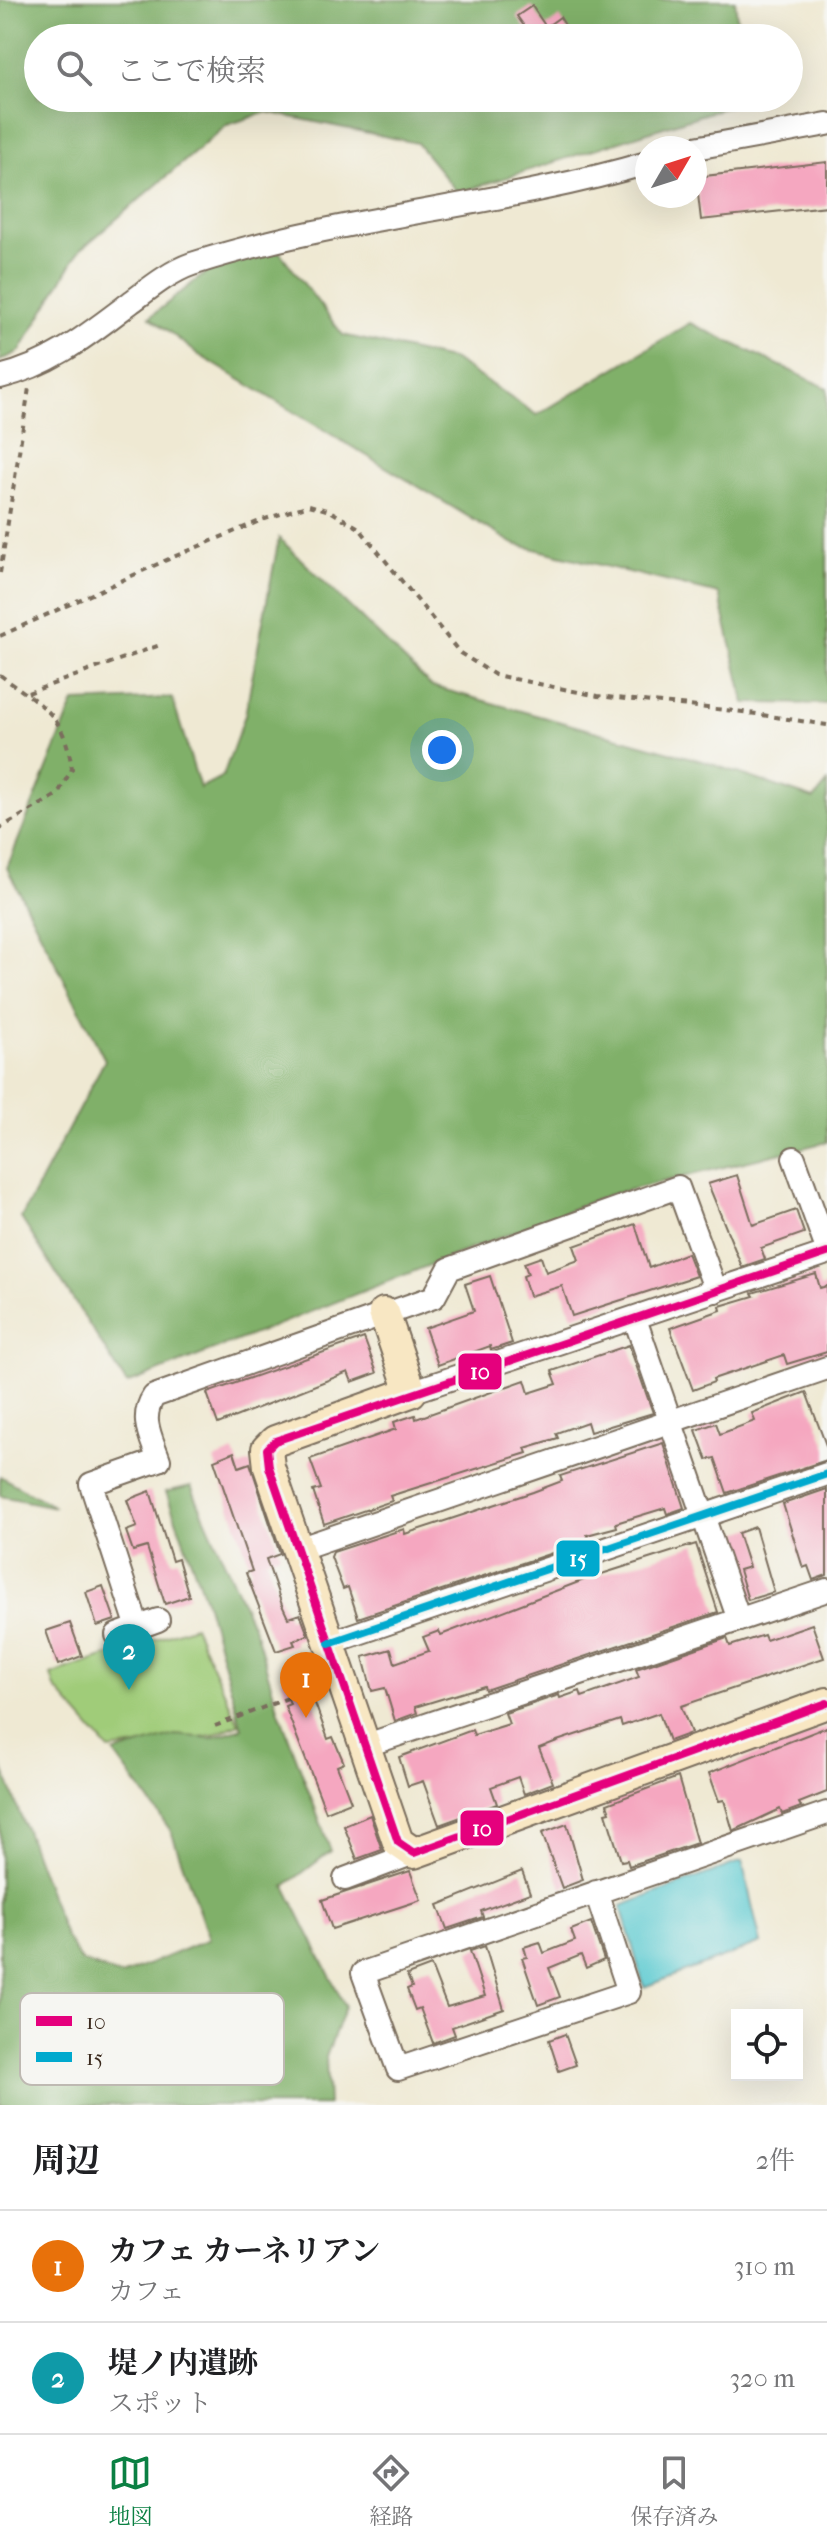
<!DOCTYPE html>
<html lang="ja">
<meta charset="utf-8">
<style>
:root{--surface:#fff;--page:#f2f2f2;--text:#202124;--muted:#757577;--line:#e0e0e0;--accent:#0b8043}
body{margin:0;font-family:"IM FELL French Canon","Noto Serif JP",serif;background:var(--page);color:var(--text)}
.controls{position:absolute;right:24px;bottom:24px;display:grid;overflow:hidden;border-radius:0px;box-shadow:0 8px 32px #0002}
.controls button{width:72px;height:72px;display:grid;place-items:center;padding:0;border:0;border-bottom:2px solid var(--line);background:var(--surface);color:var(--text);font:40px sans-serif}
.compass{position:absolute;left:635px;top:136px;width:72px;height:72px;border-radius:50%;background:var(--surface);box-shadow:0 8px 32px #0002;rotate:51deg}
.you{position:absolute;left:442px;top:750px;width:28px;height:28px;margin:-20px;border:6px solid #fff;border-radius:50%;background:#1a73e8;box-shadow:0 0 0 12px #1a73e833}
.badge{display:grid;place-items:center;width:52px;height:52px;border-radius:50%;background:var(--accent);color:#fff;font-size:26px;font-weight:700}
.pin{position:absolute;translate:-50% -66px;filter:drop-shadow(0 2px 4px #0008)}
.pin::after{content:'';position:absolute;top:42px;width:28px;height:24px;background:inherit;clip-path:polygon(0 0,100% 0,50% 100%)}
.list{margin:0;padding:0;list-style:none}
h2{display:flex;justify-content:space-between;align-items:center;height:104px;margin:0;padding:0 32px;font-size:34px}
h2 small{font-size:26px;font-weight:400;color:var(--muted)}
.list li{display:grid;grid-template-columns:52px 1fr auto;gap:24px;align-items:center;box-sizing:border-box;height:112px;padding:0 32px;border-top:2px solid var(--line)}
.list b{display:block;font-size:30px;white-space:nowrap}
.list p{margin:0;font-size:26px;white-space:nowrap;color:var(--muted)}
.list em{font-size:26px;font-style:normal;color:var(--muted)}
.icon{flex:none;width:44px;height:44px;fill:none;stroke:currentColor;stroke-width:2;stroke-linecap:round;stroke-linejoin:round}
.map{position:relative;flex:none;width:827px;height:2105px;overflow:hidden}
.search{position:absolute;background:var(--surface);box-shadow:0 8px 32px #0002;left:24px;right:24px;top:24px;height:88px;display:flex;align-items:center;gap:20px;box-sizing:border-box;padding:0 28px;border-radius:44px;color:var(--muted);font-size:30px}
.sheet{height:328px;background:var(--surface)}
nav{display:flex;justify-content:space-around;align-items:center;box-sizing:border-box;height:112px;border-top:2px solid var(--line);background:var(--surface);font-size:22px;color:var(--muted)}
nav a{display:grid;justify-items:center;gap:4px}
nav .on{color:var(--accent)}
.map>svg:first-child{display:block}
.green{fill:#a0cc79;stroke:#6e7b4c;stroke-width:2}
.forest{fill:#80b069;stroke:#5e6d44;stroke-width:2}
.water{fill:#5dcbd1;stroke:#4c7a78;stroke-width:2}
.building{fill:#f5a7c0}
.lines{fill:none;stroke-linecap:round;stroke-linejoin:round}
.street-casing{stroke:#7a6d5d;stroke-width:26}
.secondary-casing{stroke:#7a6d5d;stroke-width:34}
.path{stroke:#7a6d5d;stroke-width:4;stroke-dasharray:6 6;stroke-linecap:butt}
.street{stroke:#fff;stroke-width:22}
.secondary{stroke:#f8e7c3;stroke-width:30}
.bus-1-casing{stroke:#f6f6f2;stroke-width:14}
.bus-2-casing{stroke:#f6f6f2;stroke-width:14}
.bus-1{stroke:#e5007d;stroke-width:8}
.bus-2{stroke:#00a9ce;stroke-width:8}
.key{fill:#f6f6f2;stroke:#beb9b2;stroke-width:2}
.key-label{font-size:22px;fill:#3b2a1e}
.line-badge{stroke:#f6f6f2;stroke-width:3}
.badge-label{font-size:22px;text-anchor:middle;font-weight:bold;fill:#fff}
</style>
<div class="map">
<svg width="827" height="2105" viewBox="0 0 827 2105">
<rect width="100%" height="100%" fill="#f6f6f2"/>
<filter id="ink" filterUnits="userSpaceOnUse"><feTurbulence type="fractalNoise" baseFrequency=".0125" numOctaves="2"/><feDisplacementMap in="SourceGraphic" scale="16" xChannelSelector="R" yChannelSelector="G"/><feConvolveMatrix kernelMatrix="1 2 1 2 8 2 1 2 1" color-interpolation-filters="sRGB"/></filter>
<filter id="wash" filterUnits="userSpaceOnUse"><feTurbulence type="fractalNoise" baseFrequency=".006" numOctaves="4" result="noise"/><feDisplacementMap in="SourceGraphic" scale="32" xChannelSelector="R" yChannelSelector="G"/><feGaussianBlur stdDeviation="1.8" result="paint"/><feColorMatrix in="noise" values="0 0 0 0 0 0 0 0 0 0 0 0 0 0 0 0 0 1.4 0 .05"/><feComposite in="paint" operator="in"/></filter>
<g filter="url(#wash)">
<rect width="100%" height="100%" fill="#efe9d3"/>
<path class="green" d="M194,1626L239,1724L213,1735L109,1750L55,1688L51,1675Z"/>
<g class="forest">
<path d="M0,0H735L739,38H38V98H745V101L458,193L417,143L267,112L227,125L79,251L20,351L0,361Z"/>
<path d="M279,251L343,335L454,360L537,415L690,323L827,388V704L745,703L719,594L514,544L199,355L150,317L213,267Z"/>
<path d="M279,538L431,686L706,762L814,799L827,783V1142L608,1195L127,1384L21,1218L105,1060L7,868L74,702L172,698L200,788L223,776L245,715Z"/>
<path d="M0,1476L55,1507L0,1496Z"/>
<path d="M191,1486L257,1636L279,1711L331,1851L285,1886L345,2006L326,2057L328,2105H0V1760L65,1936L81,1961L121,1976L209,1939L171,1831L114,1753L175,1735L211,1738L242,1728L207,1605L166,1492Z"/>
</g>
<path class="water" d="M742,1861L761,1943L644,1987L621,1906Z"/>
<g id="blocks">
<g class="building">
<path d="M532,6L546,27L560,17L573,38H528L531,36L517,16Z"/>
<path d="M827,162V206L701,220L696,177Z"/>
<path d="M737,1175L753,1225L796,1210L804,1233L761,1248L765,1259L742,1267L708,1184Z"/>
<path d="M635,1224L649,1268L687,1253L696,1276L572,1316L562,1286L529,1296L523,1276L528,1274L524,1263L541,1257L546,1272L579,1260L574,1246Z"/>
<path d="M816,1274L820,1288L827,1286V1352L787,1364L784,1355L713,1379L714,1382L693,1390L670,1328L721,1310L720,1306L754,1296L752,1293Z"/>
<path d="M490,1276L512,1343L491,1350L490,1346L438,1365L425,1328L474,1311L465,1284Z"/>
<path d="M364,1338L377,1373L352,1382L348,1372L218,1424L207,1393Z"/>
<path d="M629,1345L653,1413L590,1432L587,1422L556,1433L558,1438L525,1448L527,1453L390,1496L392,1501L324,1524L313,1491L321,1489L310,1459L396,1429L394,1422L415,1415L416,1419L525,1380L529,1393L557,1384L552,1371Z"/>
<path d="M806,1392L827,1448V1460L727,1493L715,1458L707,1460L696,1430L716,1423L720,1434L755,1421L752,1413Z"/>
<path d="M663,1443L684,1508L667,1514L665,1508L616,1523L617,1527L587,1535L589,1539L564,1549L358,1618L348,1587L343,1589L331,1557L333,1552L404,1529L405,1534L533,1492L562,1481L560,1476Z"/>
<path d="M234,1452L239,1467L250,1463L280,1554L266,1559L282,1605L288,1618L300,1614L308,1635L293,1641L295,1645L276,1651L246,1573L252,1571L214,1460Z"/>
<path d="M827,1489V1575L813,1580L808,1566L803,1568L783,1504Z"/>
<path d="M150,1491L172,1561L178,1559L189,1596L165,1604L147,1547L133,1551L126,1531L137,1527L127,1500Z"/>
<path d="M755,1527L774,1592L748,1600L739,1570L749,1567L738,1533Z"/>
<path d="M696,1544L718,1612L485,1690L484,1686L415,1707L417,1713L395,1721L385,1688L372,1691L363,1657L391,1649L395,1663L429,1651L423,1637L439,1631L441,1635L589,1578Z"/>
<path d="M103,1586L115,1620L97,1626L86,1592Z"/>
<path d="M70,1623L82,1656L58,1665L46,1631Z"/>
<path d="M812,1624L824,1658L681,1706L691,1733L669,1741L659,1713L622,1726L620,1720L557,1741L539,1748L553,1783L524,1794L518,1777L491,1787L497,1804L439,1825L423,1781L408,1786L399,1757L472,1730L474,1735L509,1724L505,1713L559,1695L560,1698L580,1691L582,1697L639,1677L636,1669L727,1638L730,1646L764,1635L766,1640Z"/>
<path d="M304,1673L328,1739L333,1737L344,1763L337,1766L351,1802L326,1812L285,1706L290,1704L281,1679Z"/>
<path d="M827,1727V1792L799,1803L801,1807L782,1814L780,1809L733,1831L724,1800L719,1801L709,1773Z"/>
<path d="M678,1777L697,1843L629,1866L627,1860L621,1861L606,1813L610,1812L607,1804Z"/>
<path d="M370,1815L382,1850L357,1859L344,1826Z"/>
<path d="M567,1824L583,1880L562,1888L542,1833Z"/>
<path d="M410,1871L421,1900L332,1929L322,1900Z"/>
<path d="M522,1871L530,1893L481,1911L483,1917L447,1929L438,1905Z"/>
<path d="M591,1922L604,1960L586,1968L581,1955L549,1968L560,1997L538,2005L522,1958L527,1957L524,1947L540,1942L544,1953L575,1941L571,1930Z"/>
<path d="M485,1946L504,2009L452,2027L455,2035L433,2043L420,2008L415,2010L407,1989L412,1987L407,1975L431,1966L447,2007L485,1996L470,1951Z"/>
<path d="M565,2034L576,2065L559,2071L549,2040Z"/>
</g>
</g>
</g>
<g filter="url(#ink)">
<use href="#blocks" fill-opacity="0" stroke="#7a6d5d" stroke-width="2"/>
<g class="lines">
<g class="street-casing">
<g id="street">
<path d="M695,148L827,124"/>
<path d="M0,377C51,365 89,334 130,303C149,289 169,272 192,264C340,216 498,207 647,163"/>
<path d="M794,1158L827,1249"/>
<path d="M635,1319L739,1620"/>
<path d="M411,1392L827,1253"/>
<path d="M298,1549L827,1368"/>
<path d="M138,1628L91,1484L159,1460C151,1437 139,1418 154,1396L434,1297L449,1269L678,1187L716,1291"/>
<path d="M117,1635L158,1620"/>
<path d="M329,1643L827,1474"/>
<path d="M364,1746L827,1590"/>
<path d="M345,1879L414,1853"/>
<path d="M596,1892L629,1992L398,2069L363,1973L827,1813"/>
</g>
</g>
<g class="secondary-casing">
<path id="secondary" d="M384,1313L411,1392L275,1441L267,1449L269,1467L398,1842L414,1853L827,1703"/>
</g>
<g class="path">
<path d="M0,573L29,388"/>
<path d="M0,636L171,558L262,520L309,505L330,511L359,528L460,653L495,675L598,696L743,712L827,725"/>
<path d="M0,675C41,706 64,711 72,769L57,795L0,828"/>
<path d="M28,693L160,645"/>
<path d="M215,1726L319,1686"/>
</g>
<use href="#street" class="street"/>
<use href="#secondary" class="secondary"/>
<g class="bus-1-casing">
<path id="bus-1" d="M827,1253L275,1441L267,1449L269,1467L398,1842L414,1853L827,1703"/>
</g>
<g class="bus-2-casing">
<path id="bus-2" d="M329,1643L827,1474"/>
</g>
<use href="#bus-1" class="bus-1"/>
<use href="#bus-2" class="bus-2"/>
</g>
</g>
<rect x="20" y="1993" width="264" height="92" rx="12" class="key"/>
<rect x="36" y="2016" width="36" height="10" fill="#e5007d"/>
<rect x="36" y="2052" width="36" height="10" fill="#00a9ce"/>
<g class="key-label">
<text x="86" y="2029">10</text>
<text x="86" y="2065">15</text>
</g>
<g class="line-badge">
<rect x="457" y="1352" width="46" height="39" rx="8" fill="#e5007d"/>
<rect x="555" y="1539" width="46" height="39" rx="8" fill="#00a9ce"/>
<rect x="459" y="1809" width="46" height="38" rx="8" fill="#e5007d"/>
</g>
<g class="badge-label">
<text x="480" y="1379">10</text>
<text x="578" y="1566">15</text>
<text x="482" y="1836">10</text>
</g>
</svg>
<div class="controls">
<button><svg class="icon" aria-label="locate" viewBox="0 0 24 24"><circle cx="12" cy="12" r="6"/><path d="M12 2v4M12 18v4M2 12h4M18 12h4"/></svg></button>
</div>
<svg class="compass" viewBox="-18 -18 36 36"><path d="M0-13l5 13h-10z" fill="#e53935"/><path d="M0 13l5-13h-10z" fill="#757577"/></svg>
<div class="you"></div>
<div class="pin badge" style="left:306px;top:1718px;background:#e8710a">1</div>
<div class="pin badge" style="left:129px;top:1690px;background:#0f9aa8">2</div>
<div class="search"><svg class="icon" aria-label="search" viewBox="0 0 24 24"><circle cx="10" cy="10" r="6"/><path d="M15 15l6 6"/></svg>ここで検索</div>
</div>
<section class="sheet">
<h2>周辺<small>2件</small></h2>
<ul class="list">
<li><span class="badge" style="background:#e8710a">1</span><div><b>カフェ カーネリアン</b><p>カフェ</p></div><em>310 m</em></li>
<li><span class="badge" style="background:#0f9aa8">2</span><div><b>堤ノ内遺跡</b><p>スポット</p></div><em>320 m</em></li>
</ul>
</section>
<nav>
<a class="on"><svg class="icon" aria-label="map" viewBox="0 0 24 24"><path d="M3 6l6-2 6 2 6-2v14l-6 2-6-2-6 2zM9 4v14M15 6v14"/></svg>地図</a>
<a><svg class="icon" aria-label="directions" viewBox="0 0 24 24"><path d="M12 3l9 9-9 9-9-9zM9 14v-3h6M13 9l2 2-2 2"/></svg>経路</a>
<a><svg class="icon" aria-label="saved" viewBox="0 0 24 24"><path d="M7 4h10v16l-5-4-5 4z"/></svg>保存済み</a>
</nav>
